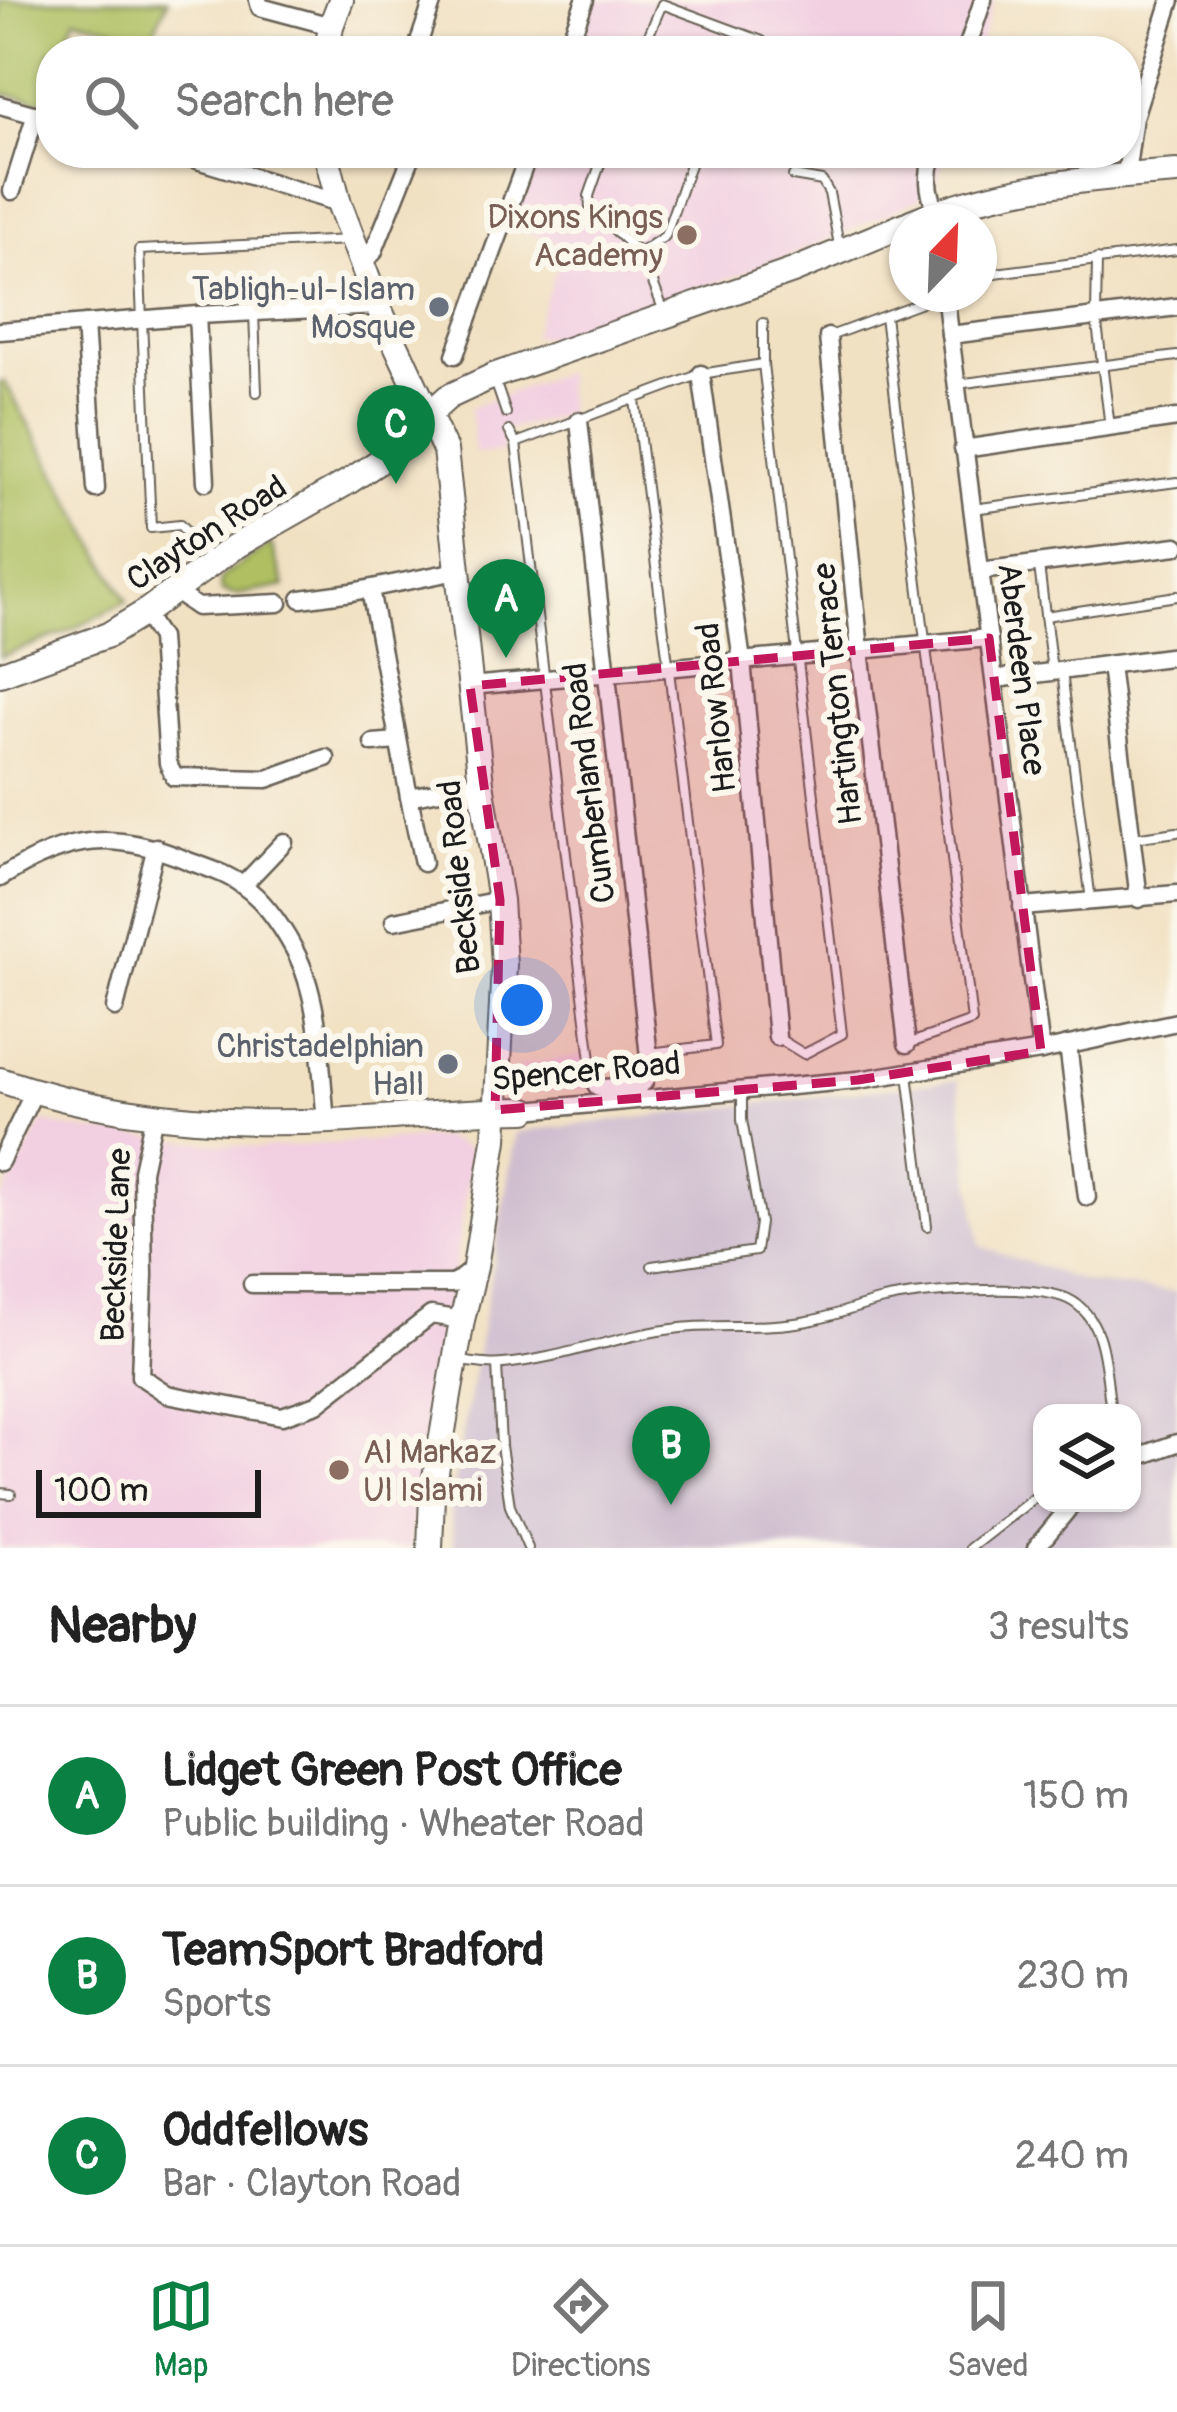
<!DOCTYPE html>
<meta charset="utf-8">
<style>
:root{--surface:#fff;--page:#f6f6f6;--text:#222;--muted:#767676;--line:#e0e0e0;--accent:#0b8043}
body{margin:0;font-family:Pangolin,sans-serif;background:var(--page);color:var(--text)}
.controls{position:absolute;right:36px;bottom:36px;display:grid;overflow:hidden;border-radius:24px;box-shadow:0 3px 9px #0004}
.controls button{width:108px;height:108px;display:grid;place-items:center;padding:0;border:0;border-bottom:3px solid var(--line);background:var(--surface);color:var(--text);font:60px sans-serif}
.compass{position:absolute;left:889px;top:204px;width:108px;height:108px;border-radius:50%;background:var(--surface);box-shadow:0 3px 9px #0004;rotate:23deg}
.scale{position:absolute;left:36px;bottom:30px;width:225px;box-sizing:border-box;padding-left:12px;border:6px solid #1c1c1c;border-top:0;font-size:33px;line-height:42px;white-space:nowrap;color:#1c1c1c;-webkit-text-stroke:9px #fbf7ec;paint-order:stroke}
.you{position:absolute;left:522px;top:1005px;width:42px;height:42px;margin:-30px;border:9px solid #fff;border-radius:50%;background:#1a73e8;box-shadow:0 0 0 18px #1a73e833}
.badge{display:grid;place-items:center;width:78px;height:78px;border-radius:50%;background:var(--accent);color:#fff;font-size:39px;font-weight:700}
.pin{position:absolute;translate:-50% -99px;filter:drop-shadow(0 3px 6px #0008)}
.pin::after{content:'';position:absolute;top:63px;width:42px;height:36px;background:inherit;clip-path:polygon(0 0,100% 0,50% 100%)}
.list{margin:0;padding:0;list-style:none}
h2{display:flex;justify-content:space-between;align-items:center;height:156px;margin:0;padding:0 48px;font-size:51px}
h2 small{font-size:39px;font-weight:400;color:var(--muted)}
.list li{display:grid;grid-template-columns:78px 1fr auto;gap:36px;align-items:center;box-sizing:border-box;height:180px;padding:0 48px;border-top:3px solid var(--line)}
.list b{display:block;font-size:45px;white-space:nowrap}
.list p{margin:0;font-size:39px;white-space:nowrap;color:var(--muted)}
.list em{font-size:39px;font-style:normal;color:var(--muted)}
.icon{flex:none;width:66px;height:66px;fill:none;stroke:currentColor;stroke-width:2;stroke-linecap:round;stroke-linejoin:round}
.map{position:relative;flex:none;width:1177px;height:1548px;overflow:hidden}
.search{position:absolute;background:var(--surface);box-shadow:0 3px 9px #0004;left:36px;right:36px;top:36px;height:132px;display:flex;align-items:center;gap:30px;box-sizing:border-box;padding:0 42px;border-radius:48px;color:var(--muted);font-size:45px}
.sheet{height:696px;background:var(--surface)}
nav{display:flex;justify-content:space-around;align-items:center;box-sizing:border-box;height:168px;border-top:3px solid var(--line);background:var(--surface);font-size:33px;color:var(--muted)}
nav a{display:grid;justify-items:center;gap:6px}
nav .on{color:var(--accent)}
.map>svg:first-child{display:block}
.built{fill:#f2cfe1}
.industrial{fill:#cfbdcf;fill-rule:evenodd}
.green{fill:#afbf62;stroke:#666e3f;stroke-width:3}
.lines{fill:none;stroke-linecap:round;stroke-linejoin:round}
.lane-casing{stroke:#676156;stroke-width:12}
.street-casing{stroke:#676156;stroke-width:21}
.secondary-casing{stroke:#676156;stroke-width:28}
.lane{stroke:#fff;stroke-width:8}
.street{stroke:#fff;stroke-width:16}
.secondary{stroke:#fff;stroke-width:24}
.marked{fill:#c2185b;fill-opacity:0.2;stroke:#c2185b;stroke-width:9;stroke-dasharray:24 15;stroke-linejoin:round}
.education-dot{fill:#8d6e63;stroke:#fbf7ec;stroke-width:4.5}
.worship-dot{fill:#6b7280;stroke:#fbf7ec;stroke-width:4.5}
.labels{text-anchor:middle;stroke-width:12;stroke-linejoin:round;paint-order:stroke}
.education-label{font-size:33px;fill:#785e54;stroke:#fbf7ec;text-anchor:end}
.worship-label{font-size:33px;fill:#5b616d;stroke:#fbf7ec;text-anchor:end}
.street-label{font-size:33px;fill:#1c1c1c;stroke:#fbf7ec}
</style>
<div class="map">
<svg width="1177" height="1548" viewBox="0 0 1177 1548">
<rect width="100%" height="100%" fill="#fbf7ec"/>
<filter id="ink" filterUnits="userSpaceOnUse"><feTurbulence type="fractalNoise" baseFrequency=".00833" numOctaves="2"/><feDisplacementMap in="SourceGraphic" scale="24" xChannelSelector="R" yChannelSelector="G"/><feConvolveMatrix kernelMatrix="1 2 1 2 8 2 1 2 1" color-interpolation-filters="sRGB"/></filter>
<filter id="wash" filterUnits="userSpaceOnUse"><feTurbulence type="fractalNoise" baseFrequency=".004" numOctaves="4" result="noise"/><feDisplacementMap in="SourceGraphic" scale="48" xChannelSelector="R" yChannelSelector="G"/><feGaussianBlur stdDeviation="2.7" result="paint"/><feColorMatrix in="noise" values="0 0 0 0 0 0 0 0 0 0 0 0 0 0 0 0 0 1.4 0 .05"/><feComposite in="paint" operator="in"/></filter>
<g filter="url(#wash)">
<rect width="100%" height="100%" fill="#f1e1c3"/>
<g class="built">
<path d="M595,0H994L978,51H576Z"/>
<path d="M537,153H946L934,189L915,201L786,258L562,338L532,336L565,246L509,225Z"/>
<path d="M565,372L567,415L503,431V452L475,454L470,408Z"/>
<path d="M584,1055L588,1089L519,1090L518,1066Z"/>
<path d="M43,1121L67,1128L256,1148L440,1137L460,1144L473,1152L410,1541L411,1548H0V1200Z"/>
</g>
<path class="industrial" d="M958,1080L980,1246L1088,1283L1177,1292V1548H454L450,1507L516,1132ZM1042,1413H1132V1503H1042Z"/>
<g class="green">
<path d="M0,0H168L151,37L75,18L63,51H51V85L45,102L0,93Z"/>
<path d="M5,382L127,601L69,631L0,657V383Z"/>
<path d="M271,544L285,586L236,595L222,591L220,584L223,576Z"/>
</g>
</g>
<g filter="url(#ink)">
<g class="lines">
<g class="lane-casing">
<g id="lane">
<path d="M642,51L662,4L762,41L758,51"/>
<path d="M604,153L589,196L590,207L635,249L648,270L665,314"/>
<path d="M793,176L822,181L829,193L840,250"/>
<path d="M638,254L665,236L694,153"/>
<path d="M1097,259L1096,316L1110,427"/>
<path d="M979,275L1177,250"/>
<path d="M254,313L257,392"/>
<path d="M885,316L972,1021L908,1044"/>
<path d="M830,336L943,294"/>
<path d="M763,364V323"/>
<path d="M494,378L506,413"/>
<path d="M957,384L1177,356"/>
<path d="M635,400L716,1045L649,1053"/>
<path d="M509,431L516,443L593,1077"/>
<path d="M516,443L701,374L763,364L842,1034L804,1054L778,1038"/>
<path d="M973,509L1177,482"/>
<path d="M212,561L180,525L151,528L139,250L350,240"/>
<path d="M1039,566L1052,671"/>
<path d="M1045,616L1177,596"/>
<path d="M1062,672L1091,901"/>
<path d="M1133,838L1177,832"/>
<path d="M908,1074L927,1226"/>
<path d="M652,1266L756,1251L760,1223L742,1120V1091"/>
<path d="M457,1361C472,1362 488,1366 503,1364C563,1359 620,1334 681,1328C723,1324 767,1329 808,1321C832,1317 855,1307 879,1301C919,1292 1031,1282 1068,1299C1106,1317 1105,1369 1110,1404L1106,1413"/>
<path d="M497,1365L501,1446L510,1506L528,1548"/>
<path d="M0,1493L11,1494"/>
<path d="M970,1548L1042,1492"/>
</g>
</g>
<g class="street-casing">
<g id="street">
<path d="M258,0L260,7L331,26"/>
<path d="M416,51L433,0"/>
<path d="M566,51L585,0"/>
<path d="M966,51L983,0"/>
<path d="M0,105L51,119"/>
<path d="M174,153L339,203"/>
<path d="M934,153C926,175 928,190 936,211"/>
<path d="M1126,175L1134,117L1171,0"/>
<path d="M12,191L36,114"/>
<path d="M361,262L373,253L413,153"/>
<path d="M945,294L1041,1051"/>
<path d="M197,315L206,482"/>
<path d="M85,324L96,489"/>
<path d="M0,331L197,315L378,306"/>
<path d="M950,335L1177,307"/>
<path d="M828,337L860,650L907,1044"/>
<path d="M455,355L529,153"/>
<path d="M701,374L742,661L777,1037"/>
<path d="M579,421L650,1066L644,1082L638,1086L602,1088L597,1086L594,1080"/>
<path d="M963,449L1177,418"/>
<path d="M980,571L1177,546"/>
<path d="M370,589L409,797L481,783"/>
<path d="M174,591L197,607L279,603"/>
<path d="M301,599L352,592L457,571"/>
<path d="M144,613L160,638L168,763L174,777L267,779L326,758"/>
<path d="M1110,665L1139,899"/>
<path d="M996,679L1177,656"/>
<path d="M470,686L989,638"/>
<path d="M373,743L398,741"/>
<path d="M409,797L423,863"/>
<path d="M0,878C70,834 115,830 191,862C208,868 227,874 242,885C263,899 282,927 294,949C321,999 320,1065 326,1121"/>
<path d="M243,885L284,842"/>
<path d="M1022,907L1177,894"/>
<path d="M394,921L500,900"/>
<path d="M115,1008L156,847"/>
<path d="M1068,1045L1087,1197"/>
<path d="M526,1110L858,1080L1041,1051L1177,1022"/>
<path d="M154,1115L142,1171L144,1276L140,1376L167,1394L282,1416L317,1404L431,1315L462,1320"/>
<path d="M0,1162L34,1092"/>
<path d="M252,1284H453L474,1268"/>
<path d="M1132,1459L1177,1443"/>
<path d="M1036,1548L1073,1503"/>
</g>
</g>
<g class="secondary-casing">
<g id="secondary">
<path d="M327,51L331,26L341,0"/>
<path d="M326,153L339,203L378,306L445,450L481,783L500,900L504,965L495,1140L475,1267L462,1320L432,1495L430,1548"/>
<path d="M911,222C994,187 1087,178 1177,172"/>
<path d="M0,674L108,635L144,613L234,547L348,482L404,445L429,414L448,397L493,376L793,271L907,224"/>
<path d="M0,1080C104,1116 221,1126 331,1121C395,1118 460,1110 526,1110"/>
</g>
</g>
<use href="#lane" class="lane"/>
<use href="#street" class="street"/>
<use href="#secondary" class="secondary"/>
</g>
</g>
<path class="marked" d="M989,638L1041,1051L858,1080L495,1110L500,900L470,686Z"/>
<g class="education-dot">
<circle cx="687" cy="235" r="12"/>
<circle cx="339" cy="1470" r="12"/>
</g>
<g class="worship-dot">
<circle cx="439" cy="307" r="12"/>
<circle cx="448" cy="1064" r="12"/>
</g>
<g class="labels">
<g class="education-label">
<text x="663" y="228">Dixons Kings<tspan x="663" dy="38">Academy</tspan></text>
<text x="363" y="1463" text-anchor="start">Al Markaz<tspan x="363" dy="38">Ul Islami</tspan></text>
</g>
<g class="worship-label">
<text x="415" y="300">Tabligh-ul-Islam<tspan x="415" dy="38">Mosque</tspan></text>
<text x="424" y="1057">Christadelphian<tspan x="424" dy="38">Hall</tspan></text>
</g>
<g class="street-label">
<text transform="translate(206 532) rotate(-33)" y="12">Clayton Road</text>
<text transform="translate(1023 669) rotate(83)" y="12">Aberdeen Place</text>
<text transform="translate(836 694) rotate(-96)" y="12">Hartington Terrace</text>
<text transform="translate(715 708) rotate(-96)" y="12">Harlow Road</text>
<text transform="translate(588 783) rotate(-97)" y="12">Cumberland Road</text>
<text transform="translate(458 877) rotate(-96)" y="12">Beckside Road</text>
<text transform="translate(586 1070) rotate(-5)" y="12">Spencer Road</text>
<text transform="translate(115 1245) rotate(-88)" y="12">Beckside Lane</text>
</g>
</g>
</svg>
<div class="controls">
<button><svg class="icon" aria-label="layers" viewBox="0 0 24 24"><path d="M12 4l9 5-9 5-9-5zM3 14l9 5 9-5"/></svg></button>
</div>
<svg class="compass" viewBox="-18 -18 36 36"><path d="M0-13l5 13h-10z" fill="#e53935"/><path d="M0 13l5-13h-10z" fill="#767676"/></svg>
<div class="scale">100 m</div>
<div class="you"></div>
<div class="pin badge" style="left:506px;top:658px">A</div>
<div class="pin badge" style="left:671px;top:1505px">B</div>
<div class="pin badge" style="left:396px;top:484px">C</div>
<div class="search"><svg class="icon" aria-label="search" viewBox="0 0 24 24"><circle cx="10" cy="10" r="6"/><path d="M15 15l6 6"/></svg>Search here</div>
</div>
<section class="sheet">
<h2>Nearby<small>3 results</small></h2>
<ul class="list">
<li><span class="badge">A</span><div><b>Lidget Green Post Office</b><p>Public building · Wheater Road</p></div><em>150 m</em></li>
<li><span class="badge">B</span><div><b>TeamSport Bradford</b><p>Sports</p></div><em>230 m</em></li>
<li><span class="badge">C</span><div><b>Oddfellows</b><p>Bar · Clayton Road</p></div><em>240 m</em></li>
</ul>
</section>
<nav>
<a class="on"><svg class="icon" aria-label="map" viewBox="0 0 24 24"><path d="M3 6l6-2 6 2 6-2v14l-6 2-6-2-6 2zM9 4v14M15 6v14"/></svg>Map</a>
<a><svg class="icon" aria-label="directions" viewBox="0 0 24 24"><path d="M12 3l9 9-9 9-9-9zM9 14v-3h6M13 9l2 2-2 2"/></svg>Directions</a>
<a><svg class="icon" aria-label="saved" viewBox="0 0 24 24"><path d="M7 4h10v16l-5-4-5 4z"/></svg>Saved</a>
</nav>
